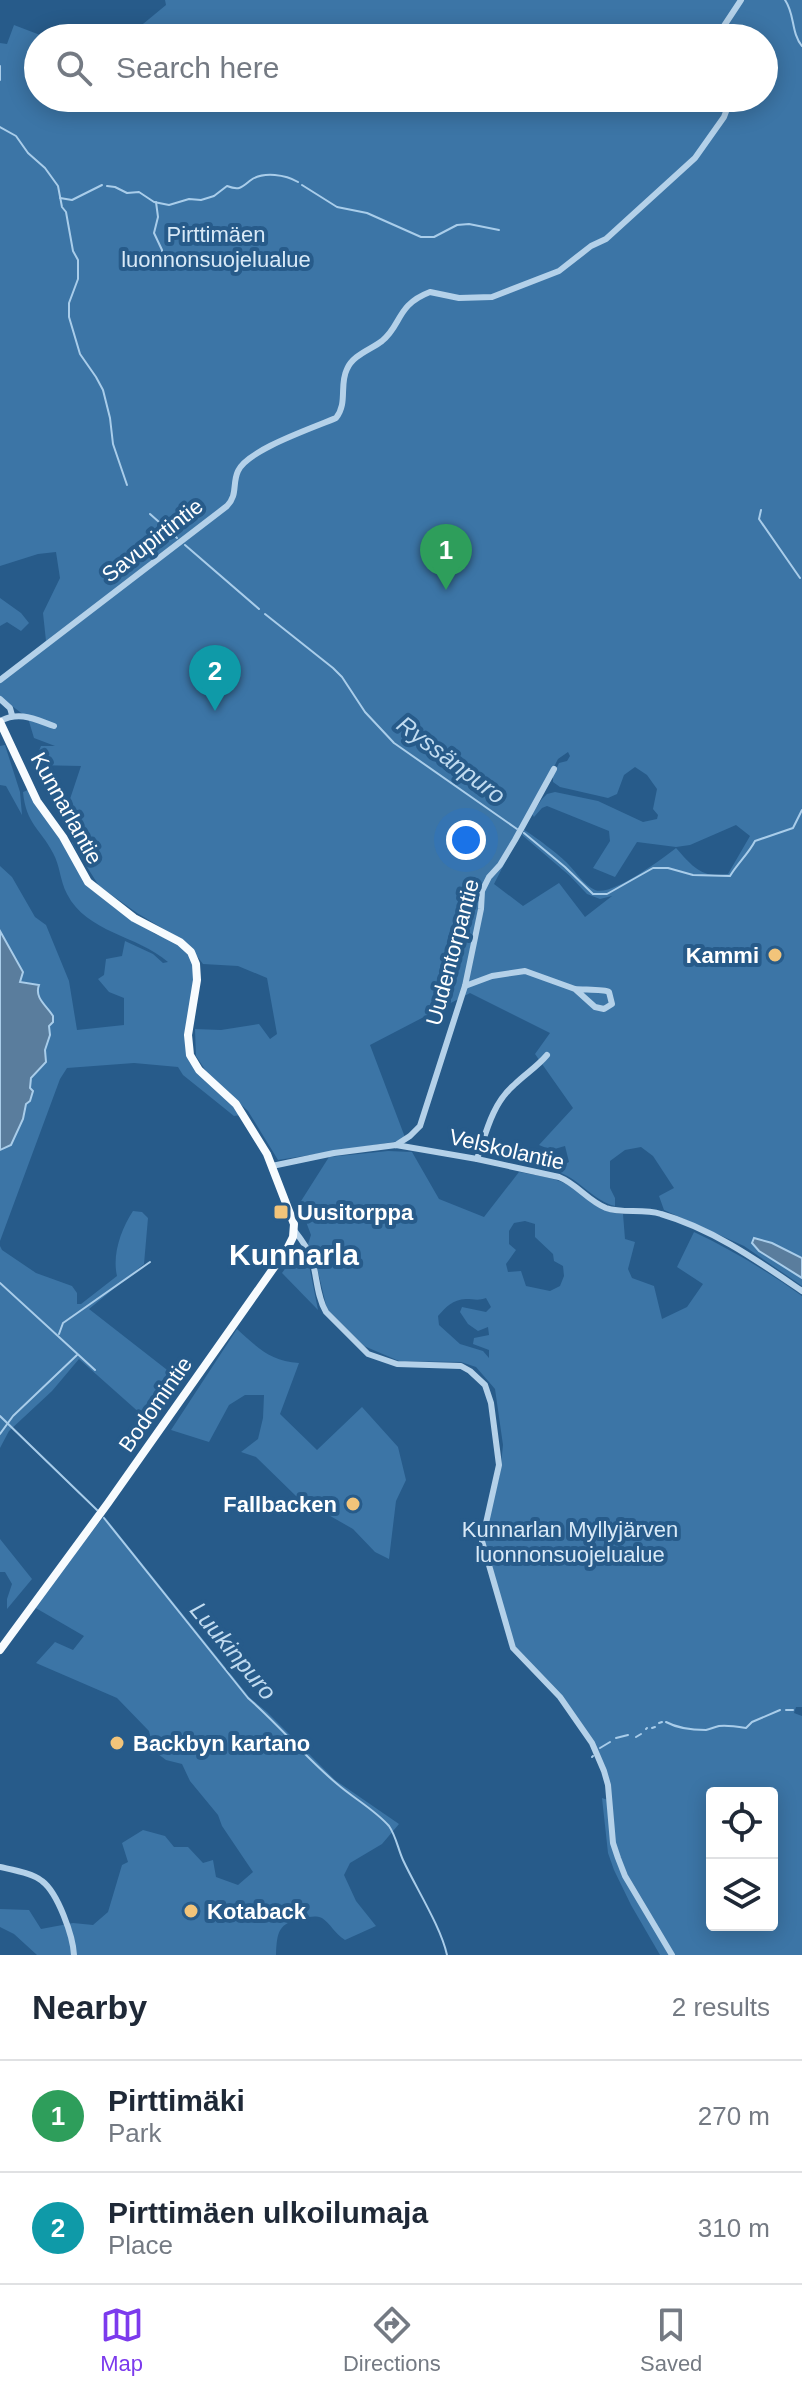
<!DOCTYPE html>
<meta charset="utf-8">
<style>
:root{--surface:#fff;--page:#f6f6f7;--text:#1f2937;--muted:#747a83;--line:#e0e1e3;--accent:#7c3aed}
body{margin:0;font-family:Arial,sans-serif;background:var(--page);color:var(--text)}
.controls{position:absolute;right:24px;bottom:24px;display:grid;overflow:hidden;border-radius:8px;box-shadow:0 4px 20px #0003}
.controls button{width:72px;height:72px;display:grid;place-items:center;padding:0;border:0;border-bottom:2px solid var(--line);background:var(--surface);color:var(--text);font:40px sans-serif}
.you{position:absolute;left:466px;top:840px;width:28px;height:28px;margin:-20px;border:6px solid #fff;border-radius:50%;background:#1a73e8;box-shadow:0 0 0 12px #1a73e833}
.badge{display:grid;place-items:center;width:52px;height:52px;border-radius:50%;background:var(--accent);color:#fff;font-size:26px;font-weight:700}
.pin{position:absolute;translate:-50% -66px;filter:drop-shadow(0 2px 4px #0008)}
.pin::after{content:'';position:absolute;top:42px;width:28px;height:24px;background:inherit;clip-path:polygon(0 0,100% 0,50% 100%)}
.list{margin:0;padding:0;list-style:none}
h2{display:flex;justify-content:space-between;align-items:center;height:104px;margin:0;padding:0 32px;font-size:34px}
h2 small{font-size:26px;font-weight:400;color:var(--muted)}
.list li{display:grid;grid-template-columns:52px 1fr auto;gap:24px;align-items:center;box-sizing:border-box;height:112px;padding:0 32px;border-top:2px solid var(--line)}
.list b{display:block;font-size:30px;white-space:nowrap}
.list p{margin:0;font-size:26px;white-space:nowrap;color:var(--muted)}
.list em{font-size:26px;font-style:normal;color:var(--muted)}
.icon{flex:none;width:44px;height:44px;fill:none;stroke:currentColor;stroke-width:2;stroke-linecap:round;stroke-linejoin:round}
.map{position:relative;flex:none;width:802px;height:1955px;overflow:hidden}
.search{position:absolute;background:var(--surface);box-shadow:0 4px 20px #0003;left:24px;right:24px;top:24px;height:88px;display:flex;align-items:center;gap:20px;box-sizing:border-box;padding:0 28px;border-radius:44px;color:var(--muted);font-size:30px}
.sheet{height:328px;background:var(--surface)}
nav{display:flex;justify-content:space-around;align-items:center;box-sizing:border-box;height:112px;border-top:2px solid var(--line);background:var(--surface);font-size:22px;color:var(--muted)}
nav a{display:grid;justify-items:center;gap:4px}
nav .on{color:var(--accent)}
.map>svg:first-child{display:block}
.green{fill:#3c75a6;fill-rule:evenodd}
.water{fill:#5a7d9d;stroke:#a9cdea;stroke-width:2}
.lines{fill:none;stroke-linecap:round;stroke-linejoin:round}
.stream{stroke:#a9cdea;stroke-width:2}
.minor{stroke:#b4d1e9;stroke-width:6}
.major{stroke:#f7fbfe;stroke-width:8}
.poi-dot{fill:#f2c47a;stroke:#275b8a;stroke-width:3}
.labels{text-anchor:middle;stroke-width:8;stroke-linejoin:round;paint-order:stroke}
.park-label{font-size:22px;fill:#d8e9f7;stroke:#275b8a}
.street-label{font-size:22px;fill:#fff;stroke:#275b8a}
.poi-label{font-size:22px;font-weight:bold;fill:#fff;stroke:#275b8a;text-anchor:start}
.water-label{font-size:24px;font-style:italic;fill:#c0dbf0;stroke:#275b8a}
.district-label{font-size:30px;font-weight:bold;fill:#fff;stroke:#275b8a}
</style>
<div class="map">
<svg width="802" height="1955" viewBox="0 0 802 1955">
<rect width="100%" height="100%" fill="#275b8a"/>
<g class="green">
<path d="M165,0H802V1258L771,1243H752L759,1251L802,1278V1286L744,1246L664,1210L659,1196L674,1188L653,1156L641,1147L625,1150L610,1161V1188L615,1198V1206C594,1201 581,1181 561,1173L559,1167L569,1162L565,1146L551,1150L539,1145L573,1108L535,1054L550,1033L470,993L370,1045L406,1140L278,1160L248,1111L208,1074L196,1056L195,1029L221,1030L259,1024L270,1039L277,1034L267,978L238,966L203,964L187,943L137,913L99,886L72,843L85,831L69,802L81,766L33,765L41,746H55L34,738L28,718L0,697V679L46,641L43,613L60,578L56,552L38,554L0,566V43L7,44L14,25L48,38H38V98H764V38H126L166,5ZM568,752L570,756L567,761L559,763L553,776V782L560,787L608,798L617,794L624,775L635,767L647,775L657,789L653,809L658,815L657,819L643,822L598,801L555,792L547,794L542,799L532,814L534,817L542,808L547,806L609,831L610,841L593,868L615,877L637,842L676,847L690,845L736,825L750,836L728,874C702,879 692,866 676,848C662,859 611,897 595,890C584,885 576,872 568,864C561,856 533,835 524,830L522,835L570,876L587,894L600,899L612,896L585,917L559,883L523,906L494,884L558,759Z"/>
<path d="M0,598L21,613L29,623L21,631L7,622L0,626Z"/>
<path d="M5,745L20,792L22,815L6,786L0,785V746Z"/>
<path d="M28,790L58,834L92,890L116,909L155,934L176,942L187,953L193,962V989L187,1053L241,1115L234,1116L183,1075L178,1067L134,1063L67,1068L60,1079L0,1241V1150L11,1145L23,1119L30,1081L46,1062L45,1050L49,1038V1026L53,1022V1016C38,1001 42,986 20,981L23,972L0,931V866L12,877L35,917L46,925L69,981L77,1030L124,1025V998L109,992L98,979L104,975L106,959L122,956L125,941L153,954L163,963L168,962C137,935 87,933 67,894C60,881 60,865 53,853C40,828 26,824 23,792Z"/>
<path d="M388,1151L412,1152L439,1199L484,1217L519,1172C534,1175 554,1177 568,1185C588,1197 598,1213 623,1214L625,1239L635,1242L628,1269L632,1278L654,1286L662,1319L687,1307L703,1284L677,1267L694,1232C732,1250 767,1271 802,1296V1707H796L794,1713L802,1716V1955H660L631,1905L614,1870L608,1853L602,1798L608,1800L604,1769L579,1722L514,1649L487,1561L484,1537L500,1474L503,1445L495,1389L476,1367L461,1362L399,1361L364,1346L327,1309L315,1259L308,1244L311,1235L305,1219L296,1209L329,1157ZM525,1221L535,1224V1237L553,1254L554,1261L563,1266L564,1276L560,1286L550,1291L526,1286L521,1271L508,1272L506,1264L516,1250L509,1244V1231L514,1223ZM486,1298L491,1307L486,1312L462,1307L460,1312L468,1324L478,1331L488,1327L489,1335L474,1338L473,1344L489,1350V1358L483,1351L460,1344L439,1325L438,1316C447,1306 452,1300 466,1299C474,1299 478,1301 486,1298ZM712,1793H772V1925H712Z"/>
<path d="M133,1211L142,1212L148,1218L144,1264L89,1309L180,1380L151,1423L79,1359L52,1391L9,1431L0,1448V1246L2,1250L36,1273L72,1286L77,1293V1304H81L117,1276C112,1255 121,1229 133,1211Z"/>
<path d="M301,1246L308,1260L318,1310L282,1273Z"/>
<path d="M237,1329C258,1348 270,1361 299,1363L280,1414L317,1450L362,1407L398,1447L406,1480L396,1501L389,1559L375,1552L353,1529L297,1497L256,1457L241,1452L258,1439L263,1418L264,1395H245L229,1405L209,1442L171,1430Z"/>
<path d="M104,1516L250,1698L267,1712L335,1780L399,1824L382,1844L350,1863L344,1875L356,1901L376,1926L345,1940C335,1934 330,1923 322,1918C315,1915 310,1917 303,1918C278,1923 277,1932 276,1955H37L14,1934L0,1927V1909L29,1910L41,1929L73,1923L93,1925L108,1912L122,1865L128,1862L122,1843L143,1830L165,1836L174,1847H188L203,1863L213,1860L216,1877L238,1885L253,1872L222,1826L218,1815L190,1781L182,1764L166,1760L154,1751L149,1731L117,1698L36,1663L55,1642L73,1650L84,1636L34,1607Z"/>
<path d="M0,1539L32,1579L7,1609V1599L12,1584L5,1572H0Z"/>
</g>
<g class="water">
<path d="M0,931L23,972L20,982L39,985C34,998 47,1006 53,1016V1022L49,1026L50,1035L45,1050L46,1062L31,1078L30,1088L33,1091L30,1101L26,1104L23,1119L11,1145L0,1150Z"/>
<path d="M754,1238L772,1243L802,1258V1278L759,1251L752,1243Z"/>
</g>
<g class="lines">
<g class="stream">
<path d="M785,0C795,14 791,33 802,46"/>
<path d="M0,66V80"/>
<path d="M0,127L16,136L28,153L45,168L58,186L62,207L66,212L73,251L78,260V279L69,303V317L80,354L96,377L103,390L110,418L113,444L127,485"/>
<path d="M302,185L337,207L367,213L421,237H434L457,225L469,224L499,230"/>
<path d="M107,186L115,187L127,193L139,192L154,202L169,205L189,199L201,200L214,196L227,186C240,191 242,187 251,180C264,171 286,175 298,182"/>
<path d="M60,198L72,200L102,185"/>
<path d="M156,202L158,217L154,233L162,250V265"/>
<path d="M761,510L759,519L800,578"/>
<path d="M150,514L177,538"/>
<path d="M185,545L259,609"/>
<path d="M265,614L333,668L342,677L365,712L394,743L517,829"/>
<path d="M524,833L565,867L593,894H607L653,868H668L693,875L730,876C737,864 749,853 755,841L793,828L802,810"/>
<path d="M0,1283L95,1370"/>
<path d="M59,1334L63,1323L150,1262"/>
<path d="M0,1416L97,1510"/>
<path d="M0,1434L13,1416L77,1355"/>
<path d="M104,1518L248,1698C279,1725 305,1757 336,1783C353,1798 374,1809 389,1826C396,1836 398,1849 403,1860C416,1888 441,1927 447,1955"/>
<path d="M786,1710H793"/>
<path d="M666,1722C677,1728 693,1730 706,1730C710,1729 715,1727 719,1726C725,1725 740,1727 746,1728L752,1722L780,1710"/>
<path d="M659,1723L662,1722"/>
<path d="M652,1728L655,1727"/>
<path d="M646,1729L647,1728"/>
<path d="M636,1737L641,1734"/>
<path d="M616,1738L628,1735"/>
<path d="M600,1748L610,1742"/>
<path d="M592,1757L593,1756"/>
</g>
<g class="minor">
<path d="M716,38L741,0"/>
<path d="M0,680L227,506C238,495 232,484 238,471C247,450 313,428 336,418C348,403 339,385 347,369C353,355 370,350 382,341C402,325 396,305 430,292L459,298L492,297L559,271L591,246L606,239L695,158L724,117L727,109L725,98"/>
<path d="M0,699L10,708L12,715"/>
<path d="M0,721C20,711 34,719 54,726"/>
<path d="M465,986L492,976L525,971L575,989L595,1007L604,1009L612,1004L609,992C604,989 583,990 575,989"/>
<path d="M396,1145L410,1136L420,1126L465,986L481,909L482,891L489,877L500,865L515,840L554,769"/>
<path d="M477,1159C486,1133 492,1104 514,1085C525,1074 537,1067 547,1055"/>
<path d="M272,1166L334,1153L396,1145L477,1159L559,1177C577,1184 588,1201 606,1208C623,1214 643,1208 661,1214C713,1229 758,1261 802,1291"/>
<path d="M294,1230C301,1239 308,1248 312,1259C317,1277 317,1297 326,1312L368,1354L397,1364L461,1366L470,1371L485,1385L491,1403L499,1465L482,1541L513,1648L560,1697L592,1743L604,1771L608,1785L613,1843L618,1858L625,1876L672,1955"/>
<path d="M0,1867C13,1870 32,1873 42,1881C58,1893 73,1936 74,1955"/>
</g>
<path class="major" d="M0,722L37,801L63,837L88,882L134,918L180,942L191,952L196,964L197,980L188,1035L190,1055L199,1070L236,1104L267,1154L294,1224L293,1237L287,1249L108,1503L0,1650"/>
</g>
<g class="poi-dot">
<circle cx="775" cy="955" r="8"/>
<rect x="273" y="1204" width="16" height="16" rx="4"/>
<circle cx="353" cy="1504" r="8"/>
<circle cx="117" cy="1743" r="8"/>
<circle cx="191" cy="1911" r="8"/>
</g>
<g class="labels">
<g class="park-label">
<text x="216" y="242">Pirttimäen<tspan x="216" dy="25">luonnonsuojelualue</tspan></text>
<text x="570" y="1537">Kunnarlan Myllyjärven<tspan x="570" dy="25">luonnonsuojelualue</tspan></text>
</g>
<g class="street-label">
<text transform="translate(152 540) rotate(-38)" y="8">Savupirtintie</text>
<text transform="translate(67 808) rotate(61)" y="8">Kunnarlantie</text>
<text transform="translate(452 952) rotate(-75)" y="8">Uudentorpantie</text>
<text transform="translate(507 1149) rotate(13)" y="8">Velskolantie</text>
<text transform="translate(155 1404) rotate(-55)" y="8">Bodomintie</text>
</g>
<g class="poi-label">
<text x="759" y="963" text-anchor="end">Kammi</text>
<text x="297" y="1220">Uusitorppa</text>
<text x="337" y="1512" text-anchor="end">Fallbacken</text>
<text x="133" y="1751">Backbyn kartano</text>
<text x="207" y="1919">Kotaback</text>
</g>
<g class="water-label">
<text transform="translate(451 760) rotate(37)" y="8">Ryssänpuro</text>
<text transform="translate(233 1651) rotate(50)" y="8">Luukinpuro</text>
</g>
<g class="district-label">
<text x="294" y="1265">Kunnarla</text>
</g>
</g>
</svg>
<div class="controls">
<button><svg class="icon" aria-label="locate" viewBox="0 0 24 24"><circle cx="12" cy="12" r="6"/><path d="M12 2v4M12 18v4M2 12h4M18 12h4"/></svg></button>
<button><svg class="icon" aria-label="layers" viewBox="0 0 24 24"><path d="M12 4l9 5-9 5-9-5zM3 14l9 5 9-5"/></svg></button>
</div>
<div class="you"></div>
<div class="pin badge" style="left:446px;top:590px;background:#2e9e5b">1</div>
<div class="pin badge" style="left:215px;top:711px;background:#0f9aa8">2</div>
<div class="search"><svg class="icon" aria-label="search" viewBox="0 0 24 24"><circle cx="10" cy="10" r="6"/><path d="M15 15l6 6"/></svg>Search here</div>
</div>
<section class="sheet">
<h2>Nearby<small>2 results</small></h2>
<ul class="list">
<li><span class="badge" style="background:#2e9e5b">1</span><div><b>Pirttimäki</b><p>Park</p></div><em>270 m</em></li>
<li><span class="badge" style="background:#0f9aa8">2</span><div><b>Pirttimäen ulkoilumaja</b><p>Place</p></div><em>310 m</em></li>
</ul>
</section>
<nav>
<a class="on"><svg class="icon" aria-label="map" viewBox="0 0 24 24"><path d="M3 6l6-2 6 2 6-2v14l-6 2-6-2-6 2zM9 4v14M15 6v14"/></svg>Map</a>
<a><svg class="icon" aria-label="directions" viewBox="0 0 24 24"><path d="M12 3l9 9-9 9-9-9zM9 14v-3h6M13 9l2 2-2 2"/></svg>Directions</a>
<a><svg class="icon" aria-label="saved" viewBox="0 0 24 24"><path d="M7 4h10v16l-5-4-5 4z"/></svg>Saved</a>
</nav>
